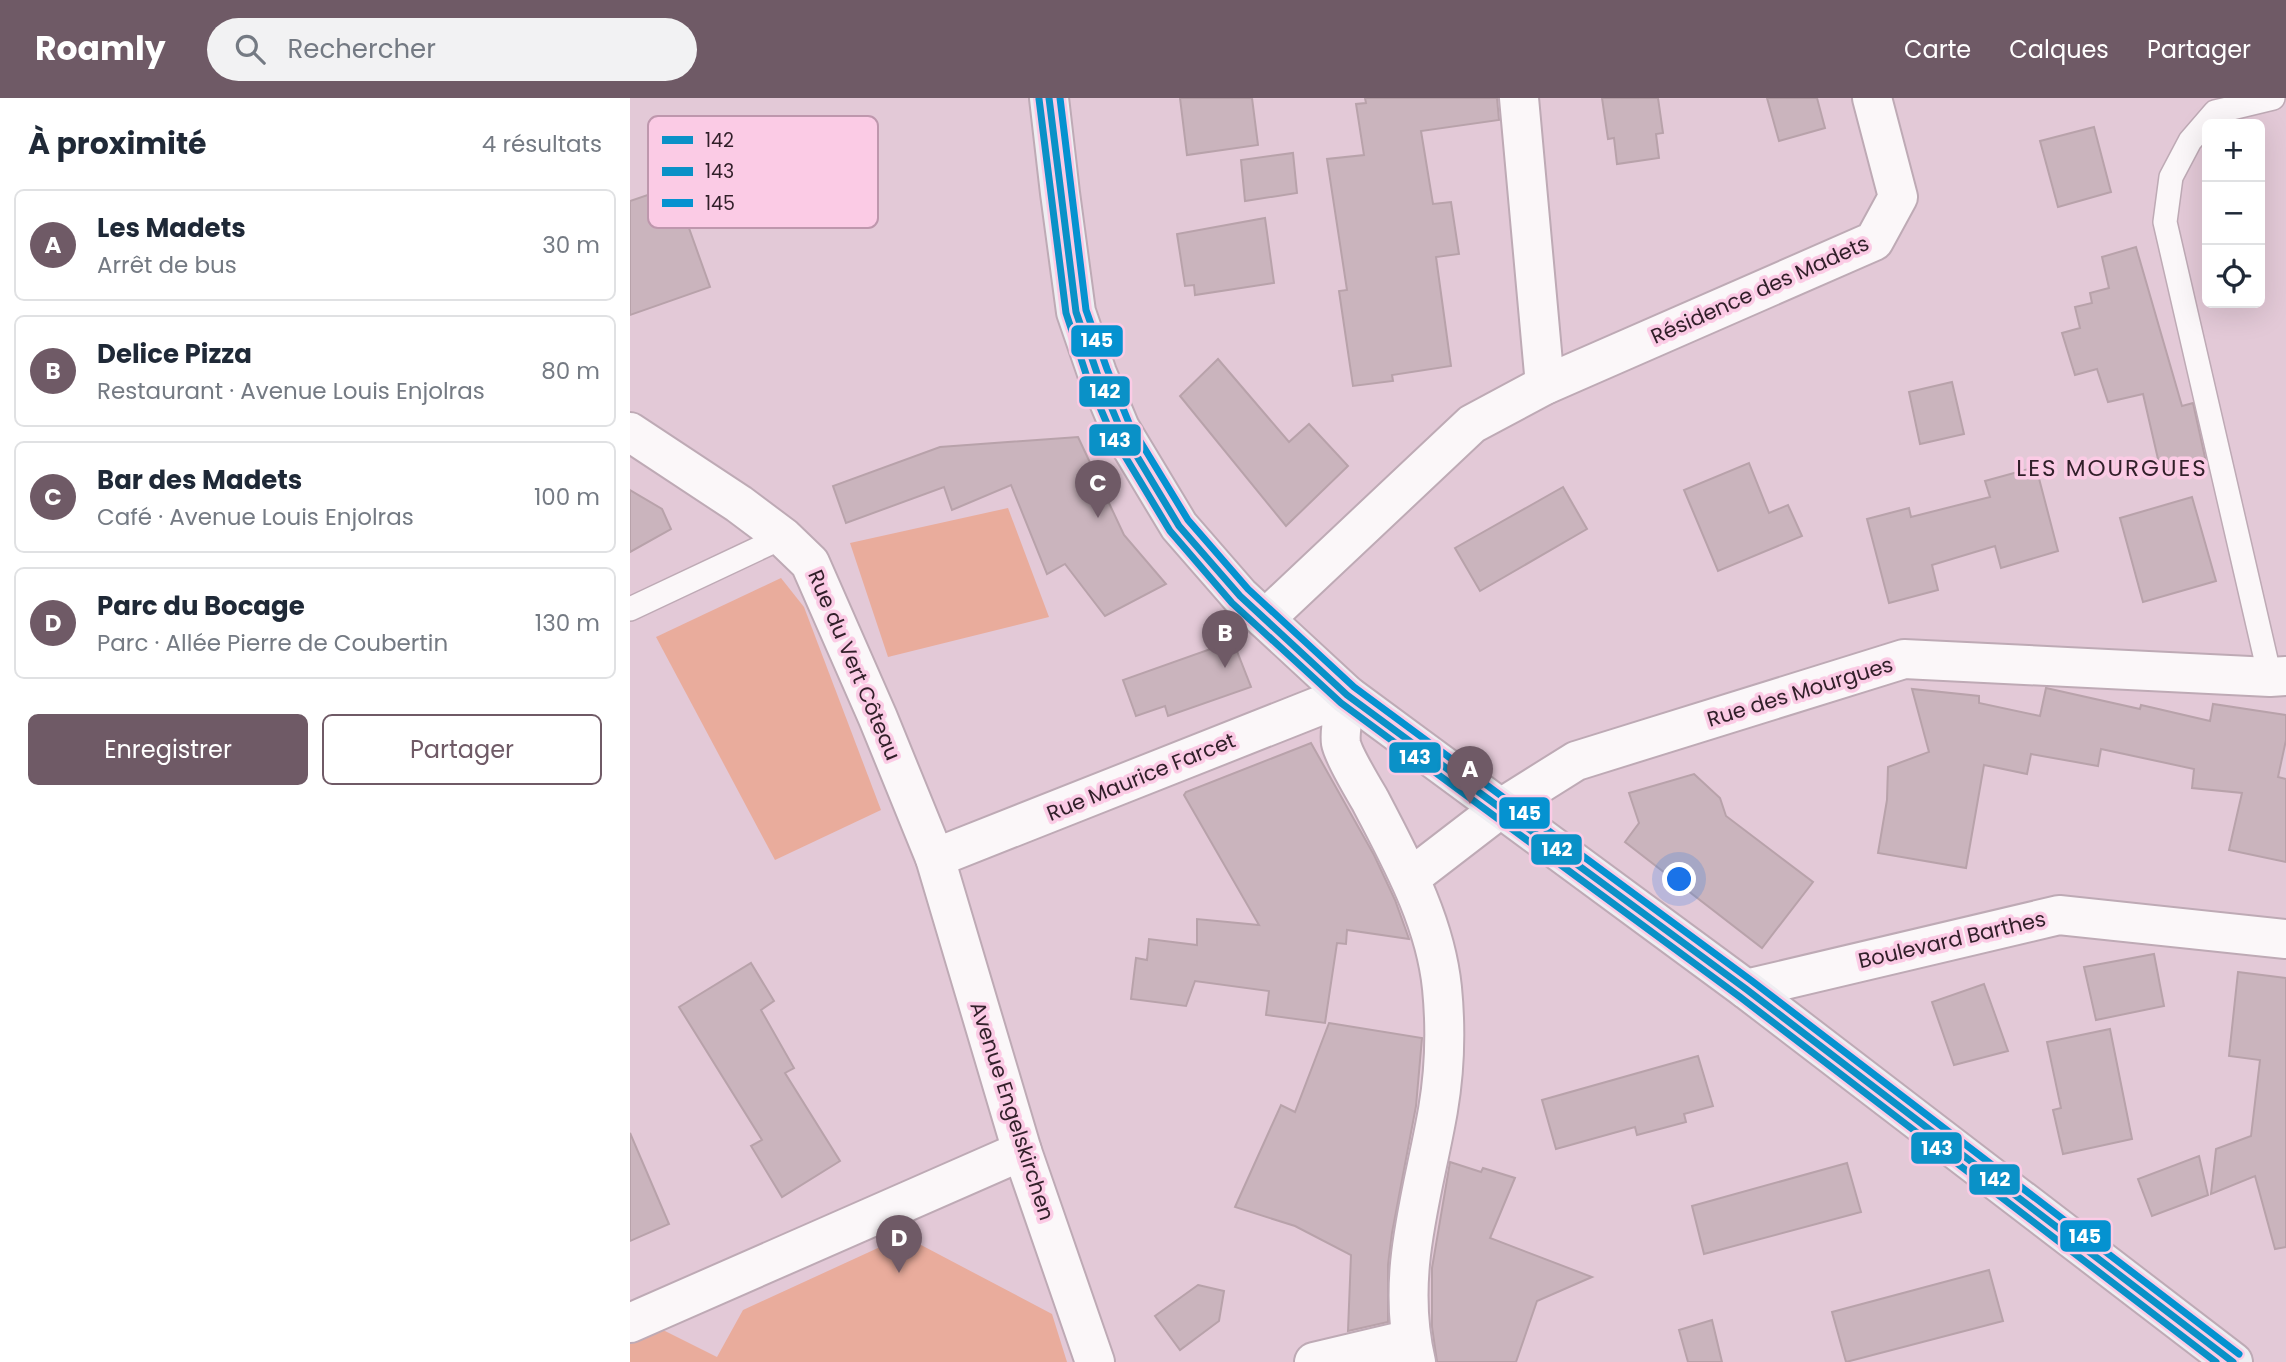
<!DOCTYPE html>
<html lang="fr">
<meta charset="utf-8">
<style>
:root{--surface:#fff;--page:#f2f2f3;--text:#1f2937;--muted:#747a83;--line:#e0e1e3;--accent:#6f5a66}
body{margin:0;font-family:Poppins,sans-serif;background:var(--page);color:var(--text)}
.controls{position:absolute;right:21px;top:21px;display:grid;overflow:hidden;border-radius:10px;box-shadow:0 7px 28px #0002}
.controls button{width:63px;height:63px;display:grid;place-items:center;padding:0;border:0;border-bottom:2px solid var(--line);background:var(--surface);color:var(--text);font:35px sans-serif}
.you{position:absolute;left:1050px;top:782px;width:24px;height:24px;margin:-18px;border:5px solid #fff;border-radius:50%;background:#1a73e8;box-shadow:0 0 0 10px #1a73e833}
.badge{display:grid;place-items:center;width:46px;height:46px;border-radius:50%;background:var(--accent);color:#fff;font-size:23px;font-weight:700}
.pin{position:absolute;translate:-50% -58px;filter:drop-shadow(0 2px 4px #0008)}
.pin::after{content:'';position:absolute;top:37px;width:24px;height:21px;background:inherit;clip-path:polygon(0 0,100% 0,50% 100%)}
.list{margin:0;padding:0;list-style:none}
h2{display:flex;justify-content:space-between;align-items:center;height:91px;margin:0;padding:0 28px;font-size:30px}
h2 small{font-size:23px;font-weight:400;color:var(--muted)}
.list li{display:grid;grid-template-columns:46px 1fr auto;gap:21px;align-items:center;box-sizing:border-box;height:112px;margin:0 14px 14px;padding:0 14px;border:2px solid var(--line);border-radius:10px}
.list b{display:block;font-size:26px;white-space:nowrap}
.list p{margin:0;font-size:23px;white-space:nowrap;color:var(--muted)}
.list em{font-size:23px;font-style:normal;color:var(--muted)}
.actions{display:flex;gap:14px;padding:21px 28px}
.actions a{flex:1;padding:16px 0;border:2px solid var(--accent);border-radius:10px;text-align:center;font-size:24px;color:var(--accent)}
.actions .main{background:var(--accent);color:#fff}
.icon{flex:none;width:38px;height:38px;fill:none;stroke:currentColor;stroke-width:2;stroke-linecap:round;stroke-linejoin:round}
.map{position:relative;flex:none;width:1656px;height:1264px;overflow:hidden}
header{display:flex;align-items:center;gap:42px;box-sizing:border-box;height:98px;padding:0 35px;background:var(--accent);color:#fff}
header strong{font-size:33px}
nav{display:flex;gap:38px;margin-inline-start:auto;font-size:24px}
.search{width:490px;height:63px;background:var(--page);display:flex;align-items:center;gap:18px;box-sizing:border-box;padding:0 24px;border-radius:38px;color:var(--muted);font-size:26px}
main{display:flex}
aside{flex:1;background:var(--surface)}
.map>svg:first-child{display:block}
.green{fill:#e9ac9c}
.building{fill:#cab4bd;stroke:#b8a2aa;stroke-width:2}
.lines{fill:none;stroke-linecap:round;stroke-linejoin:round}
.service-casing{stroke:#beaab5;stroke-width:26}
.minor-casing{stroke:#beaab5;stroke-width:42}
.secondary-casing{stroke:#beaab5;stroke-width:42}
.service{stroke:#fbf7f9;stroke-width:23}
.minor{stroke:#fbf7f9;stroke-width:38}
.secondary{stroke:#eeeef2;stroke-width:38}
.bus-1-casing{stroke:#fbcbe5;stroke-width:12}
.bus-2-casing{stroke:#fbcbe5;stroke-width:12}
.bus-3-casing{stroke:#fbcbe5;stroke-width:12}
.bus-1{stroke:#0a91c7;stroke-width:7}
.bus-2{stroke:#0a91c7;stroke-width:7}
.bus-3{stroke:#0592d0;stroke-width:7}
.labels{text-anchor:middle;stroke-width:7;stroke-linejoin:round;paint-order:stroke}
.street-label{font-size:21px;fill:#311f29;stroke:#fbcbe5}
.neighbourhood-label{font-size:23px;letter-spacing:2px;fill:#311f29;stroke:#fbcbe5}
.key{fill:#fbcbe5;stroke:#be97ad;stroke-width:2}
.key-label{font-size:19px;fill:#311f29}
.line-badge{stroke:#fbcbe5;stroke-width:2.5}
.badge-label{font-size:19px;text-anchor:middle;font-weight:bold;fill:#fff}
</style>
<header>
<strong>Roamly</strong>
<div class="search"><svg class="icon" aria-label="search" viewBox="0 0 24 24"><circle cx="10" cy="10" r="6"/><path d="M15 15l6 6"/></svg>Rechercher</div>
<nav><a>Carte</a><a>Calques</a><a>Partager</a></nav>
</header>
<main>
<aside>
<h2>À proximité<small>4 résultats</small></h2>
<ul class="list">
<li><span class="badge">A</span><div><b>Les Madets</b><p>Arrêt de bus</p></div><em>30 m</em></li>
<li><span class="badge">B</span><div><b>Delice Pizza</b><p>Restaurant · Avenue Louis Enjolras</p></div><em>80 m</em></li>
<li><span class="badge">C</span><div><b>Bar des Madets</b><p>Café · Avenue Louis Enjolras</p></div><em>100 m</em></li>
<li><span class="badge">D</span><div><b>Parc du Bocage</b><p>Parc · Allée Pierre de Coubertin</p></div><em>130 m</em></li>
</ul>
<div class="actions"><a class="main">Enregistrer</a><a>Partager</a></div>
</aside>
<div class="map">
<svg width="1656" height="1264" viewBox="0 0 1656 1264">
<rect width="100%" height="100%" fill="#e3c9d7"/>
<g class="green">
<path d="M378,410L419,519L258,559L220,445Z"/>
<path d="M151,480L174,509L251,712L145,762L26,539Z"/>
<path d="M274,1138L422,1216L437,1264H0V1244L31,1231L87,1259L113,1212Z"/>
</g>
<g class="building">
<path d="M550,0H622L628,47L557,57Z"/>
<path d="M735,0H867L869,22L791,33L803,106L821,104L829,156L806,159L821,268L762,277L763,283L723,288L709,193L717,192L697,61L734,57L726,6L736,5Z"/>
<path d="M972,0H1028L1033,35L1026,36L1029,60L987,66L984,40L978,41Z"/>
<path d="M1137,0H1187L1195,30L1149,43Z"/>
<path d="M1464,29L1481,94L1428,109L1410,43Z"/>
<path d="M663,55L667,95L615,103L611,62Z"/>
<path d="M44,88L80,189L0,217V103Z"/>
<path d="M635,120L644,185L565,197L564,187L555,188L547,136Z"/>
<path d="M1506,149L1552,308L1563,305L1576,364L1531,374L1513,296L1478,304L1467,271L1445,277L1432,235L1450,230L1445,209L1462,205L1460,195L1479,190L1472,159Z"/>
<path d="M588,261L659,344L679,326L718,368L656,428L550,298Z"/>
<path d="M1322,284L1334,336L1290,346L1279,294Z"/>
<path d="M448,339L494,437L536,486L475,518L435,466L417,476L381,387L322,412L314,389L216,425L203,388L310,349Z"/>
<path d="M1119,365L1139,415L1158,407L1172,438L1088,473L1054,392Z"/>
<path d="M1406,369L1428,453L1371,470L1365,448L1302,467L1308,492L1259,505L1237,421L1279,410L1281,419L1360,399L1355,383Z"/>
<path d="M933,389L957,431L850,493L825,450Z"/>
<path d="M0,392L32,411L41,431L0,454Z"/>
<path d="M1562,399L1586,483L1513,504L1490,420Z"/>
<path d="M603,543L621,589L538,618L535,608L506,618L493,582Z"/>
<path d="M1416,590L1510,611L1511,607L1580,623L1583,606L1656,617V642L1648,679L1656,681V764L1599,752L1612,695L1562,690L1564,671L1471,651L1468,668L1401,656L1397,676L1354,667L1336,770L1248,755L1257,702L1258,669L1299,654L1282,591L1349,598V605L1410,618Z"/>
<path d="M681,645L744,757L765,802L779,841L717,832L716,846L707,845L695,925L636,917L639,893L565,883L556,908L501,901L506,860L517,862L519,841L567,847V821L629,827L554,697L556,694Z"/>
<path d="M1064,676L1090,700L1096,718L1183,784L1132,850L995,744L1009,725L999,695Z"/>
<path d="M1524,856L1534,908L1466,922L1454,869Z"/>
<path d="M121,865L144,903L131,912L164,970L155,975L210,1063L152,1099L121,1048L132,1042L49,909Z"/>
<path d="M1608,874L1656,880V1149L1645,1151L1625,1078L1581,1096L1586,1051L1621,1038L1630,962L1599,958Z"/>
<path d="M1354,886L1378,953L1324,967L1302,904Z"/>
<path d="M699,925L792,940L786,1008L762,1135L758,1167V1224L718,1233L721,1157L665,1128L605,1109L651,1007L665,1014Z"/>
<path d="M1480,931L1502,1041L1433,1056L1423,1012L1431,1010L1417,944Z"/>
<path d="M1068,958L1083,1008L1054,1016L1056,1024L1007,1037L1005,1029L926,1051L912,1002Z"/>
<path d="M0,1035L39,1126L0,1143Z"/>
<path d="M1569,1058L1578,1097L1522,1118L1508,1081Z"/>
<path d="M820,1064L851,1074L853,1070L885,1080L860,1140L962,1179L907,1203L886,1264H807L802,1229V1170Z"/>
<path d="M1217,1065L1231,1114L1074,1156L1062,1108Z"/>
<path d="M1359,1172L1373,1223L1216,1264L1202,1214Z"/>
<path d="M568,1187L594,1193L589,1223L550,1252L525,1218Z"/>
<path d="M1082,1222L1092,1264H1058L1049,1232Z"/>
</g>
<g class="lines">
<g class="service-casing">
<g id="service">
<path d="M0,511L153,439"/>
<path d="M1640,579L1535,124L1541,79L1560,43L1585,14L1643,0"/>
</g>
</g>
<g class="minor-casing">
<g id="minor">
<path d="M889,0L915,287"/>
<path d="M0,334L109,406L153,439L180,465L248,620L305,760L392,1053L465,1264"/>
<path d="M635,521L842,326L915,287L1244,143L1268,99L1242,0"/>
<path d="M305,760L717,597C715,612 709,631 711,645C713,657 733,690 740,702C771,762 805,822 812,890C816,931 815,971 808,1012C793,1098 765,1176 786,1264"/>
<path d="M780,780L871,710L946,663L1274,561L1640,579L1656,578"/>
<path d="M1116,891L1429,817L1656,841"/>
<path d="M0,1225L392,1053"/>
<path d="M684,1264L781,1241"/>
</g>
</g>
<g class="secondary-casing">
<path id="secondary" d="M419,0L430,95L446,214L467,275L490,330L549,428L610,498L717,597L1116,891L1603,1264"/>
</g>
<use href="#service" class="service"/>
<use href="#minor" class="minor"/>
<use href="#secondary" class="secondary"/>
<g class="bus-1-casing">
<path id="bus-1" d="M419,0L446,214L467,275L490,330L549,428L610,498L717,597L1116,891L1603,1264"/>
</g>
<g class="bus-2-casing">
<path id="bus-2" d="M409,1L436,215L457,279L481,335L540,433L602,505L711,605L1110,899L1586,1264"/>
</g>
<g class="bus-3-casing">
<path id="bus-3" d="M430,0L456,212L477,271L499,325L558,422L618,491L724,589L1122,883L1609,1256"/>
</g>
<use href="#bus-1" class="bus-1"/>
<use href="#bus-2" class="bus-2"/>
<use href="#bus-3" class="bus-3"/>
</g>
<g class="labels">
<g class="street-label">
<text transform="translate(1130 192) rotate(-24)" y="7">Résidence des Madets</text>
<text transform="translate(224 567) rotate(67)" y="7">Rue du Vert Côteau</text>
<text transform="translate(1170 594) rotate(-17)" y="7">Rue des Mourgues</text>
<text transform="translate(511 679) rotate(-22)" y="7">Rue Maurice Farcet</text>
<text transform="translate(1322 842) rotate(-13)" y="7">Boulevard Barthes</text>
<text transform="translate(382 1013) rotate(72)" y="7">Avenue Engelskirchen</text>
</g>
<g class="neighbourhood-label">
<text x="1482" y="378">LES MOURGUES</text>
</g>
</g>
<rect x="18" y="18" width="230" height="112" rx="10" class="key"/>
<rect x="32" y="38" width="31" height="8" fill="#0a91c7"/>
<rect x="32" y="69" width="31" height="9" fill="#0a91c7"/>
<rect x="32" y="101" width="31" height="8" fill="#0592d0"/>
<g class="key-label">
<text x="75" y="49">142</text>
<text x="75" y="80">143</text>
<text x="75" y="112">145</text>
</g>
<g class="line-badge">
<rect x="440" y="226" width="54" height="34" rx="7" fill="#0592d0"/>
<rect x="448" y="277" width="53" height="33" rx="7" fill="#0a91c7"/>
<rect x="458" y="325" width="54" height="34" rx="7" fill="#0a91c7"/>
<rect x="758" y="643" width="54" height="33" rx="7" fill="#0a91c7"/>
<rect x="868" y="698" width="53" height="34" rx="7" fill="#0592d0"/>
<rect x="900" y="735" width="53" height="33" rx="7" fill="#0a91c7"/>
<rect x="1280" y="1033" width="53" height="34" rx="7" fill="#0a91c7"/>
<rect x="1338" y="1065" width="53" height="33" rx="7" fill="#0a91c7"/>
<rect x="1429" y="1121" width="53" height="34" rx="7" fill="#0592d0"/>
</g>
<g class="badge-label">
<text x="467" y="249">145</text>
<text x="475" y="300">142</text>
<text x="485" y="349">143</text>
<text x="785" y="666">143</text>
<text x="895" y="722">145</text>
<text x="927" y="758">142</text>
<text x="1307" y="1057">143</text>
<text x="1365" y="1088">142</text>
<text x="1455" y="1145">145</text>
</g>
</svg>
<div class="controls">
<button>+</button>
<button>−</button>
<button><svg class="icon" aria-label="locate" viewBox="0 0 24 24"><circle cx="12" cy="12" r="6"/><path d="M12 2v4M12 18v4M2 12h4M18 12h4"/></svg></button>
</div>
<div class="you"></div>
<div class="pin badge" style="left:840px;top:706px">A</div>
<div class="pin badge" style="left:595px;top:570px">B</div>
<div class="pin badge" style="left:468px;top:420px">C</div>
<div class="pin badge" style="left:269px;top:1175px">D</div>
</div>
</main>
